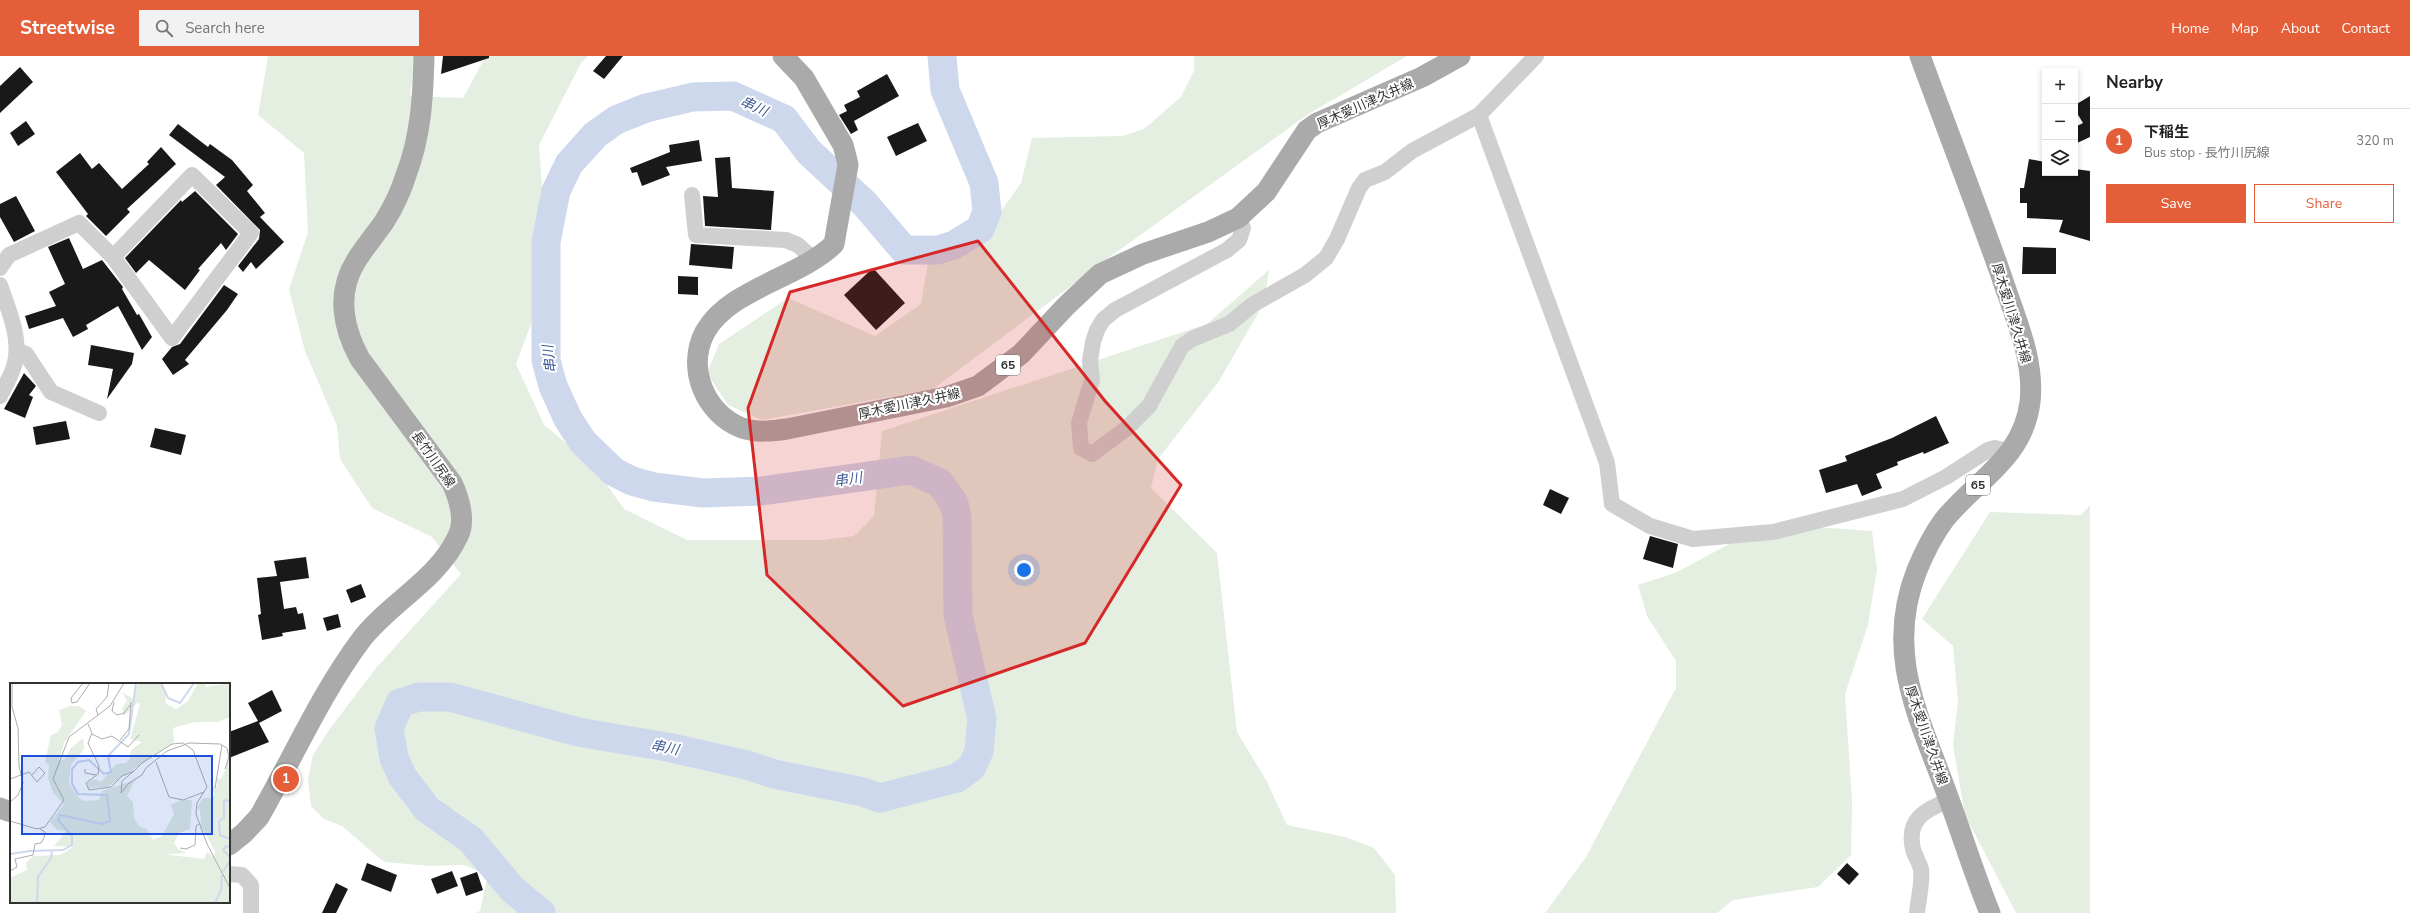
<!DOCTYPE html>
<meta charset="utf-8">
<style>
:root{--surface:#fff;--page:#f2f2f2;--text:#222;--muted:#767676;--line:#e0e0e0;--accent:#e45f39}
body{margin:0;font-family:"Nunito Sans","Noto Sans JP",sans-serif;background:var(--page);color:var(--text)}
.controls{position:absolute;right:12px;top:12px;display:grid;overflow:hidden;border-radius:0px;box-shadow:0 2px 6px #0003}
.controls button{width:36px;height:36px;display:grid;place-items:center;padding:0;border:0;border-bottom:1px solid var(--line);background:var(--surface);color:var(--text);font:20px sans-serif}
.you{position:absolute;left:1024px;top:514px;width:14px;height:14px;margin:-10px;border:3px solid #fff;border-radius:50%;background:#1a73e8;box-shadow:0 0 0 6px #1a73e833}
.badge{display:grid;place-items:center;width:26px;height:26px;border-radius:50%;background:var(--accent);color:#fff;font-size:13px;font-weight:700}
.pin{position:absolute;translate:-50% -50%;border:2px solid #fff;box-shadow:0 1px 4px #0006}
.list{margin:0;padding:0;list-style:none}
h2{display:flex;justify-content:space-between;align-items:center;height:52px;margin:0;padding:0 16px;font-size:17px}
h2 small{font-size:13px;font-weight:400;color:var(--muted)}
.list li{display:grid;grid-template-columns:26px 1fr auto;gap:12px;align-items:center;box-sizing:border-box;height:64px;padding:0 16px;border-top:1px solid var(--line)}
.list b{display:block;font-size:15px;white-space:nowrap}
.list p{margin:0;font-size:13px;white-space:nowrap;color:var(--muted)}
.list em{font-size:13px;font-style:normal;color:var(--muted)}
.actions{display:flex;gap:8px;padding:12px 16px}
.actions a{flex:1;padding:9px 0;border:1px solid var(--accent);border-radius:0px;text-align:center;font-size:14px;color:var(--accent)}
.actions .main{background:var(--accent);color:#fff}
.icon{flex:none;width:22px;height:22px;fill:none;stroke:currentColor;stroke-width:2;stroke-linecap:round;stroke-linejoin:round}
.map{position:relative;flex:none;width:2090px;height:857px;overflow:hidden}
header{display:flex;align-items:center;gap:24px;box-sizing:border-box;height:56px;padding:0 20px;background:var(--accent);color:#fff}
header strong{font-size:19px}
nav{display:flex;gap:22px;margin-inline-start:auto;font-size:14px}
.search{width:280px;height:36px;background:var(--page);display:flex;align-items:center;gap:10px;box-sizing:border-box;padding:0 14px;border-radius:0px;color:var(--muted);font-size:15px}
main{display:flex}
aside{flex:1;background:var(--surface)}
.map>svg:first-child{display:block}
.green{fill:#e4eee1}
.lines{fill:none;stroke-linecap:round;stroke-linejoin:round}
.river{stroke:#ced8ed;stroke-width:29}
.building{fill:#191919}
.minor{stroke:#cfcfcf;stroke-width:16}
.major{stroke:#aaa;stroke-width:21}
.marked{fill:#d62828;fill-opacity:0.2;stroke:#d62828;stroke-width:3;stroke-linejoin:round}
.labels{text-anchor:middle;stroke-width:4;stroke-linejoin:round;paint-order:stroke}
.shield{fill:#fff;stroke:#707070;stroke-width:1}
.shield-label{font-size:12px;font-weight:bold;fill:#323232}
.street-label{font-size:13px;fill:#323232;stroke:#fff}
.water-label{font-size:14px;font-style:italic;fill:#3f5b95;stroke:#fff}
.inset-river{fill:none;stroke:#ced8ed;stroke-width:2}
.inset-road{fill:none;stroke:#adadad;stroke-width:1}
.view{fill:#1d4ed8;fill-opacity:0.15;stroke:#1d4ed8;stroke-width:2}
.inset-edge{fill:none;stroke:#323232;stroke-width:2}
</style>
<header>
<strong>Streetwise</strong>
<div class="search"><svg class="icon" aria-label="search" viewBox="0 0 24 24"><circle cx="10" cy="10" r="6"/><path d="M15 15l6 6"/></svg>Search here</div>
<nav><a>Home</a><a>Map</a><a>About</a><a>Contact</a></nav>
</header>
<main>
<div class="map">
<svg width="2090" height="857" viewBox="0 0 2090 857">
<rect width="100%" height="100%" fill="#fff"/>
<g class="green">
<path d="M268,0H416L410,40L463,42L486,0H588L581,7L539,89L544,157L531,268L516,308L544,369L592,408L624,453L687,484H822L854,480L874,460L882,375L1207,268L1269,214L1264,247L1219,325L1158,403L1151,432L1217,497L1237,676L1266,724L1287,769L1345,781L1374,792L1395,819L1396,857H475L480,855L488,819L464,809L430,810L384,806L342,770L324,763L311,750L308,723L313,699L329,674L376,612L461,518L432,481L372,452L340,403L337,370L305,295L289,234L308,176L304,97L258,59Z"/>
<path d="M1194,0H1407L1307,59L1107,203L933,333L762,364L728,349L707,317L719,288L788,242L875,280L921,248L930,194L996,162L1021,127L1032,82L1122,80L1144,73L1181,41L1194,15Z"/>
<path d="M2090,449V857H2016L1965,759L1953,689L1958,645L1953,590L1922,563L1990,456L2081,459Z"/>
<path d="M1800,470L1872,475L1877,513L1868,569L1845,638L1852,745L1851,799L1818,831L1733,844L1717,857H1545L1586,801L1676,632V605L1647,560L1638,529L1675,517L1746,479Z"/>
</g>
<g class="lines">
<path class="river" d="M541,857L512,833L471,784L427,753L402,720L394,702L389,672L400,647L419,641H450L578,676L667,691L747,709L774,718L863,736L880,742L957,722L972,711L979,695L982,663L958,559L957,462L954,447L940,427L911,414L762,435L703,437L654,431L632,425L614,416L583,386L568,363L553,330L546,304V186L556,135L569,108L595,79L616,64L646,52L693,41L733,40L784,63L809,96L865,148L904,194H938L954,189L980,173L987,156L984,127L945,34L942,0"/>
</g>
<g class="building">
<path d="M443,0H489V2L441,18Z"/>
<path d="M606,0H623L604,23L593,15Z"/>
<path d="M20,11L33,26L0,57V30Z"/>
<path d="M887,18L899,40L854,65L858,74L851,78L839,59L847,55L844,49L860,41L857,35Z"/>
<path d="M2090,40V81L2075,88V71L2083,67L2075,54V49Z"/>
<path d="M26,65L35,78L18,90L10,77Z"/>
<path d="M918,67L927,85L896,100L887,81Z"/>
<path d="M178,68L208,91L210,88L232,104L253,129L247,135L265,157L260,161L284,186L256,213L251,206L243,216L238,210L259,183L260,174L216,129L225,121L169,79Z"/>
<path d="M699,84L702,105L666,111L670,119L642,130L637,116L632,117L630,112L670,96L669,89Z"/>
<path d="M161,91L176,108L127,153L130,156L106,180L86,160L88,158L56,116L80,97L92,113L99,107L122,133L149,108L147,106Z"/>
<path d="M730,101L732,132L774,135L771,174L705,170L703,140L718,141L715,102Z"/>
<path d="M2029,103L2045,106V117H2075V113L2090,115V185L2059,176L2063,164L2027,162V147H2020V132H2024Z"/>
<path d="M195,135L238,178L226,194L221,187L198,213L200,214L185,234L149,204L136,217L125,202L181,144L182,146Z"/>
<path d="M16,140L35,175L14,186L0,161V148Z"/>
<path d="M69,182L83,213L102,204L123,231L122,233L137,259L139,258L152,281L142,294L118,250L86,269L88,273L73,281L63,262L29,273L25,260L56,250L49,236L65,228L48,191Z"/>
<path d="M691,188L734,191L732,213L689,209Z"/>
<path d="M2023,191L2056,192V218H2022Z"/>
<path d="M873,212L905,247L876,274L844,239Z"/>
<path d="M678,220L698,221V239L678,238Z"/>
<path d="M224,229L238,238L227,254L185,304L189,308L173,319L162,303L172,291L180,288Z"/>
<path d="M91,289L134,297L132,308L107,343L113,313L88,309Z"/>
<path d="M24,317L36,330L29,339L33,341L25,362L4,353Z"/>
<path d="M1936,360L1949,387L1924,398L1923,396L1897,406L1898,409L1876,418L1882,432L1862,440L1857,428L1826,437L1819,414L1847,405L1845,400L1892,382Z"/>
<path d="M66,365L70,383L36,389L33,371Z"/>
<path d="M155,372L186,379L181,399L150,391Z"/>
<path d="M1550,433L1569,442L1561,458L1543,449Z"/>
<path d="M1650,480L1678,488L1673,512L1643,503Z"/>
<path d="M306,501L309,522L280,526L284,553L296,551L298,558L303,557L306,573L282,577L283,580L262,584L258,559L261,558L257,522L277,520L274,505Z"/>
<path d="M361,528L366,541L351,547L346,534Z"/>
<path d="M338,558L341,571L327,575L323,562Z"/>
<path d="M272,634L282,655L259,667L269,686L229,702V676L258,665L248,647Z"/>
<path d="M367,807L397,819L391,836L361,824Z"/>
<path d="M1847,807L1859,818L1849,829L1837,818Z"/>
<path d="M452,815L458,830L437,838L431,823Z"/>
<path d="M477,816L483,834L466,840L460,822Z"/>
<path d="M336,827L348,833L336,857H322Z"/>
</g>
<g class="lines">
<g class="minor">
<path d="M1479,59L1607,407L1612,448L1650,470L1693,483L1773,476L1903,443L1946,421L1988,394L1995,392L2011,396"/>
<path d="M692,139L696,179L786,184L798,189L814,204"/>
<path d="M1238,162L1243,172L1239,184L1227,194L1115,254L1103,264L1097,274L1093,286L1090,305L1092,324L1079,367L1081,392L1092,398L1127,372L1149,350L1182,290L1192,283L1229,268L1252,249L1305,219L1326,202L1337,183L1359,132L1365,124L1385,116L1412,95L1479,59L1536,0"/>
<path d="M0,212L9,199L79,167L113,201L172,282L251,177L192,119L113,201"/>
<path d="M0,229C8,253 21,281 15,306C13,318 5,329 0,340"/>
<path d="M17,294L26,298L51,336L99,357"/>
<path d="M229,818L242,819L251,829V857"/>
<path d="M1917,857C1918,844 1923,826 1921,813C1919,806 1915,800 1913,793C1906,763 1926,753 1950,744"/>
</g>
<g class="major">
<path d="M783,0L804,22L843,89L846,100L848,109L834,188C798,223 730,232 705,276C686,312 705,358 742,372C757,377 773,375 787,373L946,341L978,330L1021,298L1066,250L1100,218L1143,198L1208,176L1238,162L1266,136L1307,74L1317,67L1422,21L1460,0"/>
<path d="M1920,0C1947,73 1975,146 2001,219C2014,259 2035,303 2030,346C2023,403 1976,424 1944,464C1933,479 1924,497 1917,514C1884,597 1919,660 1947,738C1962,778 1974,818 1990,857"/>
<path d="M0,752L11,756"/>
<path d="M229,789L244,777L259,761C293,702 320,639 361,584C389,547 438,524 458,480C466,465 459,442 452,427L360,303C343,272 336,237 356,205C364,192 375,179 384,166C393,152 401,135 406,119C421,80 423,41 424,0"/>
</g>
</g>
<path class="marked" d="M978,185L1105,345L1181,429L1085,587L903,650L767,519L748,352L790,236Z"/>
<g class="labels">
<g class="shield">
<rect x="996" y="299" width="24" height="20" rx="3"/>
<rect x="1966" y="419" width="24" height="20" rx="3"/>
</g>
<g class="shield-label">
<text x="1008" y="313">65</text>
<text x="1978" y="433">65</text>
</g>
<g class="street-label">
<text transform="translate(1365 47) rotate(-24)" y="5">厚木愛川津久井線</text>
<text transform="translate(2012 257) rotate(73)" y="5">厚木愛川津久井線</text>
<text transform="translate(909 347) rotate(-12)" y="5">厚木愛川津久井線</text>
<text transform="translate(434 403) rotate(55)" y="5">長竹川尻線</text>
<text transform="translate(1927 679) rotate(71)" y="5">厚木愛川津久井線</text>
</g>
<g class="water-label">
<text transform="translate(754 50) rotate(25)" y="5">串川</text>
<text transform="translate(549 303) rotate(-97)" y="5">串川</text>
<text transform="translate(848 423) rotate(-8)" y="5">串川</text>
<text transform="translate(665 691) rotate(11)" y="5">串川</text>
</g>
</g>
<g transform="translate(10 627)">
<rect width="220" height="220" fill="#fff"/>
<path d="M130,0L150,1L155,9L156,21L166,26L178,18L188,0H195L196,4L220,0V34L208,39H185L163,45L164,59L97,104L78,105L77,100L84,96L91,99L106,81L116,80L120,75L121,67L132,59L120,56L130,21L127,20L114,33L112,25L117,18L112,9L123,16L125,5ZM60,23H69L76,28L54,60L49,77H54L61,65L73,55L74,66L61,82L59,101L69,115L74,118L89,117L92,108L122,98L127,93L117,113L123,119L124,135L129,143L137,146L143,157L152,153L164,131L161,122L171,117H182L180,146L169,150L164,160L169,167L177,170L158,171L160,172L194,176L197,169L204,174L205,168L191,143L190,127L187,125L193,115H201L205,111L201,105L207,103V95L211,96L216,85L220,59V220H0V195L17,187L16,180L23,173L50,172L63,164L44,163L56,148L47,147L40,139L54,121L43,110L38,95L39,82L35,79L41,52L48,49L52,42L49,27Z" fill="#e4eee1"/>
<path class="inset-river" d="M151,0L158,15L170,20L184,0M220,119L217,117L214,118V135L209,138L210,152L220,156M220,164L216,163L213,167L220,174M0,171L20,168L53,167L62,162V153L48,137L50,132L92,141L100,138L97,112L68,111L62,101V86L68,79L79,77L94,91L101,89L98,73L119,51L126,0M213,189L220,177M27,220L28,194L41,175L42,167M205,220L211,207L212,192"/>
<path class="inset-road" d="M73,0L61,15L62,20L67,19L80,0M104,19L102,28L107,32L114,30L120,22M88,32L86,26L97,14L99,0M78,41L82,50L78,60L89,83L88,91L76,100L79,107L101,104L112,93L124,88L132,80L162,61L173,60L183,67L197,104L187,120L186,131L197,161L220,205M82,51L92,56L102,53L118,64L129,52M110,57L119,46L121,19M146,79L159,114L173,117L194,109M75,86V90L86,92M0,96L19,89L27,99L35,90L29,84L22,92M205,105L212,62M111,110L119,100L132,92L136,85L157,68L179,60L210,61L217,65L219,74L215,86M111,110L112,98L124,88M0,119L8,112L13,100L9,83L8,45L2,24V0M0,138L27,146L35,144L54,117L43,96L59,54L100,23L114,0M170,165L176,166L185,162L186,143L189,141M0,188L7,184L5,176L23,172L25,161L31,160L34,155L35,149L30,146"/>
<path class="view" d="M12,73H202V151H12Z"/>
<rect width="220" height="220" class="inset-edge"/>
</g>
</svg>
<div class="controls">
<button>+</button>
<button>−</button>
<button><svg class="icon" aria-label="layers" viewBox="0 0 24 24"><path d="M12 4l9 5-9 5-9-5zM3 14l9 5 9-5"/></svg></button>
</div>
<div class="you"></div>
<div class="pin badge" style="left:286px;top:723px">1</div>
</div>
<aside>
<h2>Nearby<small></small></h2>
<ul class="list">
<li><span class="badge">1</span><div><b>下稲生</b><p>Bus stop · 長竹川尻線</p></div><em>320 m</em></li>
</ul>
<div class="actions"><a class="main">Save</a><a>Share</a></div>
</aside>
</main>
